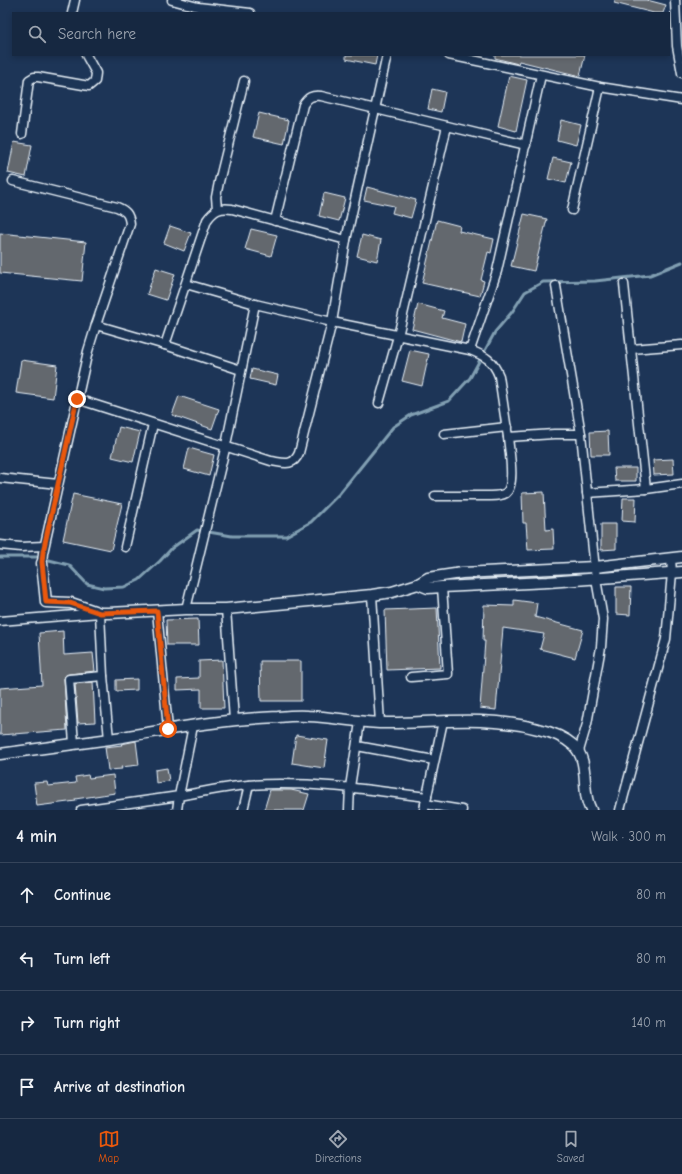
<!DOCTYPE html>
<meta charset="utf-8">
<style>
:root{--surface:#162841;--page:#23344c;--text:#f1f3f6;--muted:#9ea6b1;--line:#35445a;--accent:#ea580c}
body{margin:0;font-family:"Comic Neue",sans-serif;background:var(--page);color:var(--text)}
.stop{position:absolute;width:12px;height:12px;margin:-9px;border:3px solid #ea580c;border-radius:50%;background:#fff}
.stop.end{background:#ea580c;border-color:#fff;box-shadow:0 1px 4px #0008}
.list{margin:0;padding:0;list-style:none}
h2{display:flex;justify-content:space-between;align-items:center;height:52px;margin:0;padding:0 16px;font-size:17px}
h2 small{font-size:13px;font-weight:400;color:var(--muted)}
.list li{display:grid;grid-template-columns:26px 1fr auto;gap:12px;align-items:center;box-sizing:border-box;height:64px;padding:0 16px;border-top:1px solid var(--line)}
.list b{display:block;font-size:15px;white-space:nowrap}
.list em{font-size:13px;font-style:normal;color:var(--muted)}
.icon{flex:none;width:22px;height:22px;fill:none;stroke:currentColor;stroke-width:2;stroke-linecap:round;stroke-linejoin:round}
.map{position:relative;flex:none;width:682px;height:810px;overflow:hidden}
.search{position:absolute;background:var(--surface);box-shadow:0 2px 6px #0003;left:12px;right:12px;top:12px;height:44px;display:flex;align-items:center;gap:10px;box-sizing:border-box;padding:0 14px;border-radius:0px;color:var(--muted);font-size:15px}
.sheet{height:308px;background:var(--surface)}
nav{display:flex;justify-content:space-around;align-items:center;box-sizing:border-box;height:56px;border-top:1px solid var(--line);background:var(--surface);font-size:11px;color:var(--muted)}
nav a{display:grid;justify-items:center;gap:2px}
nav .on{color:var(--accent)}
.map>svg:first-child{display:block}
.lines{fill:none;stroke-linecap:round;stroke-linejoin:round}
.stream{stroke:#819fb2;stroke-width:3}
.building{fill:#63676e;stroke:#e8f1f8}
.minor-casing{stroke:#e8f1f8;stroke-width:11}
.tertiary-casing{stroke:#e8f1f8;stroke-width:13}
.minor{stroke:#1d3557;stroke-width:8}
.tertiary{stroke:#1d3557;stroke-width:10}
.route{stroke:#ea580c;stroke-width:5}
</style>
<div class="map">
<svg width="682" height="810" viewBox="0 0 682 810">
<rect width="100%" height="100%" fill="#1d3557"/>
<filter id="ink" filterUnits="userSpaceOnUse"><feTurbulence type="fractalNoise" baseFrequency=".025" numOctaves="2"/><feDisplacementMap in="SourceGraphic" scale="8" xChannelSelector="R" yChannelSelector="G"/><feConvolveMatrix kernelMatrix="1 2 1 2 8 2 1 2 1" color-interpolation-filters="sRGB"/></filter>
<g filter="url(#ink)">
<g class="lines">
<path class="stream" d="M0,557H37L69,565L87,584L104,588L124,587L139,580L160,561L172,548L197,530L232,536H286L311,522L339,494L393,427L411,415L449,401L470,378L495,332L512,312L525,292L543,282L595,281L650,275L682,262"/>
</g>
<g class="building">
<path d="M615,0H647L666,5L663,13H654L614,3Z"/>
<path d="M346,55H377L375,65L346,59Z"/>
<path d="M495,55H585L580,76L519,61L518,64L495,58Z"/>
<path d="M509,76L527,80L516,131L498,126Z"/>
<path d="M432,89L445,92L441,112L428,109Z"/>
<path d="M259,113L289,120L284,144L253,137Z"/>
<path d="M561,120L581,125L576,145L557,140Z"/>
<path d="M14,142L32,145L26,177L8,173Z"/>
<path d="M553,158L571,162L566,183L548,179Z"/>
<path d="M367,187L416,200L411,218L392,213L394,206L364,200Z"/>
<path d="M324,193L345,198L339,221L319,216Z"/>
<path d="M524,214L547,219L534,271L511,266Z"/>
<path d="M437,220L460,226L459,231L494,239L491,253L488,252L481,280L484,281L480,296L422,283Z"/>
<path d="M170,226L191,233L184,251L164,243Z"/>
<path d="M251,229L277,235L271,256L245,249Z"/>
<path d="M0,233L86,242L82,281L0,273Z"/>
<path d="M362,235L381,240L377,261L357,256Z"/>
<path d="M156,268L175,274L166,300L147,294Z"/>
<path d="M418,304L444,311L442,318L465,324L461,342L412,329Z"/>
<path d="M410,350L429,354L422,386L402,381Z"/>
<path d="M21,360L57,365L53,398L16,393Z"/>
<path d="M252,369L278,375L276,385L250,379Z"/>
<path d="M179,396L219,409L212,429L172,415Z"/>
<path d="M119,427L140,432L133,462L112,457Z"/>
<path d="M608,431L609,455H591L590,432Z"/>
<path d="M189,448L214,455L209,476L184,469Z"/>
<path d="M673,459L674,474L654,475L653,460Z"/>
<path d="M614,468H636V481H615Z"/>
<path d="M544,492L546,530L553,529L554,549L528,550L526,523H523L522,493Z"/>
<path d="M73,494L122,504L111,550L63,540Z"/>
<path d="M623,498H636L635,522L622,521Z"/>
<path d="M601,524H616V549L601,550Z"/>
<path d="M616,587H631L630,615L616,614Z"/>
<path d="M514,600L537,603L535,617L583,630L575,658L540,649L544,634L503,628L496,710L480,708L485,641H483L484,605L514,606Z"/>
<path d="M437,608L440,668L387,670L385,610Z"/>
<path d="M198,619L199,645H167L166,620Z"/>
<path d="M63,631L64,655L93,653L95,671L69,674L64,677L67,730L0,735V688L42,685L39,633Z"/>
<path d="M222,660L224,708H201V689L177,690V679L199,678V661Z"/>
<path d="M260,661H301V701H261Z"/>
<path d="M137,679V690L116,691V680Z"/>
<path d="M93,682L95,722L78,723L75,684Z"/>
<path d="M296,735L328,740L324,768L292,763Z"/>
<path d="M136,741L139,765L121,767L122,769L108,770L105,747L122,745L121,744Z"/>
<path d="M167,768L169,781L156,783L155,770Z"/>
<path d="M88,775L89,778L113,775L115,793L75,799L76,801L37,806L34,783L47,782L48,786L76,783L75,777Z"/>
<path d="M270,790H291L309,794L304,810H264Z"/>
</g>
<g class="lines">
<g class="minor-casing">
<g id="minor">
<path d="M172,0L198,7L250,13"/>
<path d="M675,0L677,46L682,73"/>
<path d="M72,13L75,0"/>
<path d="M449,55L600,87L682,100"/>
<path d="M22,134L29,80L34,77H38L89,86L95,81L96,73L86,55"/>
<path d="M13,181L117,207C126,211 129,214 130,224L96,325L88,351L43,553L42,563"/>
<path d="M217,209L216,197L219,182L244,81"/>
<path d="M572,210L600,87"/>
<path d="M275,221L303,105C308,97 312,95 321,96L447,126"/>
<path d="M186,284L255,304"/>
<path d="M624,284L646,489"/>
<path d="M556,286L581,434L596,579L603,619L601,647L587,724L579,751"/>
<path d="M96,325L165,345L241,370"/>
<path d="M165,345L207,220C214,210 220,207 232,209L346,240"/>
<path d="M631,349L682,345"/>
<path d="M470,350C485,356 493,360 499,376L508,437L554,434H581"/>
<path d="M77,399L271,461C284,463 293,467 299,453L332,322L346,240L387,55"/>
<path d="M379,403L398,336L447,126L526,145"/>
<path d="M444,434L507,427"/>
<path d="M0,478L58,484"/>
<path d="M587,493L646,489L682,484"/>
<path d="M435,496H490C496,496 501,496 506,493C516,485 509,450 508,437"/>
<path d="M0,545L21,547L44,546"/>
<path d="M125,547L153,424"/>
<path d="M372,595L380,723"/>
<path d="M186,609L226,445L255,304L332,322L470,350L491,289L497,271L541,75"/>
<path d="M226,609L234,720"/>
<path d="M157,611L168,729"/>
<path d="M0,621L100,613L103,676L109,739"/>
<path d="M411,677L448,674L442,587"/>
<path d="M74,743L69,679L103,676"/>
<path d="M357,746L434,760"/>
<path d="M425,804L462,810"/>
<path d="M81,810L179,796L193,726"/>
<path d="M177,810L179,796C202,792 225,787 248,785C308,781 367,789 427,797"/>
<path d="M243,810L249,785"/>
<path d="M349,810L350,787L360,722"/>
<path d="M424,810L443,721"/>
<path d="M620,810L666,639L672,573L671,558"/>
</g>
</g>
<g class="tertiary-casing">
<g id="tertiary">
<path d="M42,563L46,602L71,603L100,613H109L186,609H226L372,595L392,592L418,584L428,578L462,573L595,567L682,557"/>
<path d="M418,584L428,588L442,587L548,582L682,572"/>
<path d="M0,754C37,749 73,744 110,739C166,730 222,719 278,717C288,716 298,715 308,716C336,717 364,724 392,723C441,722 490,716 538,729C551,732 563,736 573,745C591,761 580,791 591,810"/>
</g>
</g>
<use href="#minor" class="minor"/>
<use href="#tertiary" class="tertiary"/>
</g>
</g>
<g class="lines" filter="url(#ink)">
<path class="route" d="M77,399L43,552L42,562L46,602L70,603L100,613L157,611L168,729"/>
</g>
</svg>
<div class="stop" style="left:168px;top:729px"></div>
<div class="stop end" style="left:77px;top:399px"></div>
<div class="search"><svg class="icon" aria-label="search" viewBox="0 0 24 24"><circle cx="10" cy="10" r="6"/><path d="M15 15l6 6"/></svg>Search here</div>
</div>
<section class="sheet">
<h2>4 min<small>Walk · 300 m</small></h2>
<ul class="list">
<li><svg class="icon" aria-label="ahead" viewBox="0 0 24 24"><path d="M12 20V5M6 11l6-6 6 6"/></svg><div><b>Continue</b></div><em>80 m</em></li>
<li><svg class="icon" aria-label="left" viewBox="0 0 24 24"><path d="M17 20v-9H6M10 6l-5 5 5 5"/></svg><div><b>Turn left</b></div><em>80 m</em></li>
<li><svg class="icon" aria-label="right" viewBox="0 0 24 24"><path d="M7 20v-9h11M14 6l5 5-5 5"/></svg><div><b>Turn right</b></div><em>140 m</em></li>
<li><svg class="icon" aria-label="arrive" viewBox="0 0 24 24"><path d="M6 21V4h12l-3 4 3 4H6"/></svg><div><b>Arrive at destination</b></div></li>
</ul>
</section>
<nav>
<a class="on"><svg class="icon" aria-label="map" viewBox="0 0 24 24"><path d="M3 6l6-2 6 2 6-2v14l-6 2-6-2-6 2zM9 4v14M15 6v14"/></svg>Map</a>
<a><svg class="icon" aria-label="directions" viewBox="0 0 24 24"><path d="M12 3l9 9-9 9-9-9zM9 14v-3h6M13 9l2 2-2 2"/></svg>Directions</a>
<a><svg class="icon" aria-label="saved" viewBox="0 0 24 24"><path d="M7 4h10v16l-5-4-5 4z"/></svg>Saved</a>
</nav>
